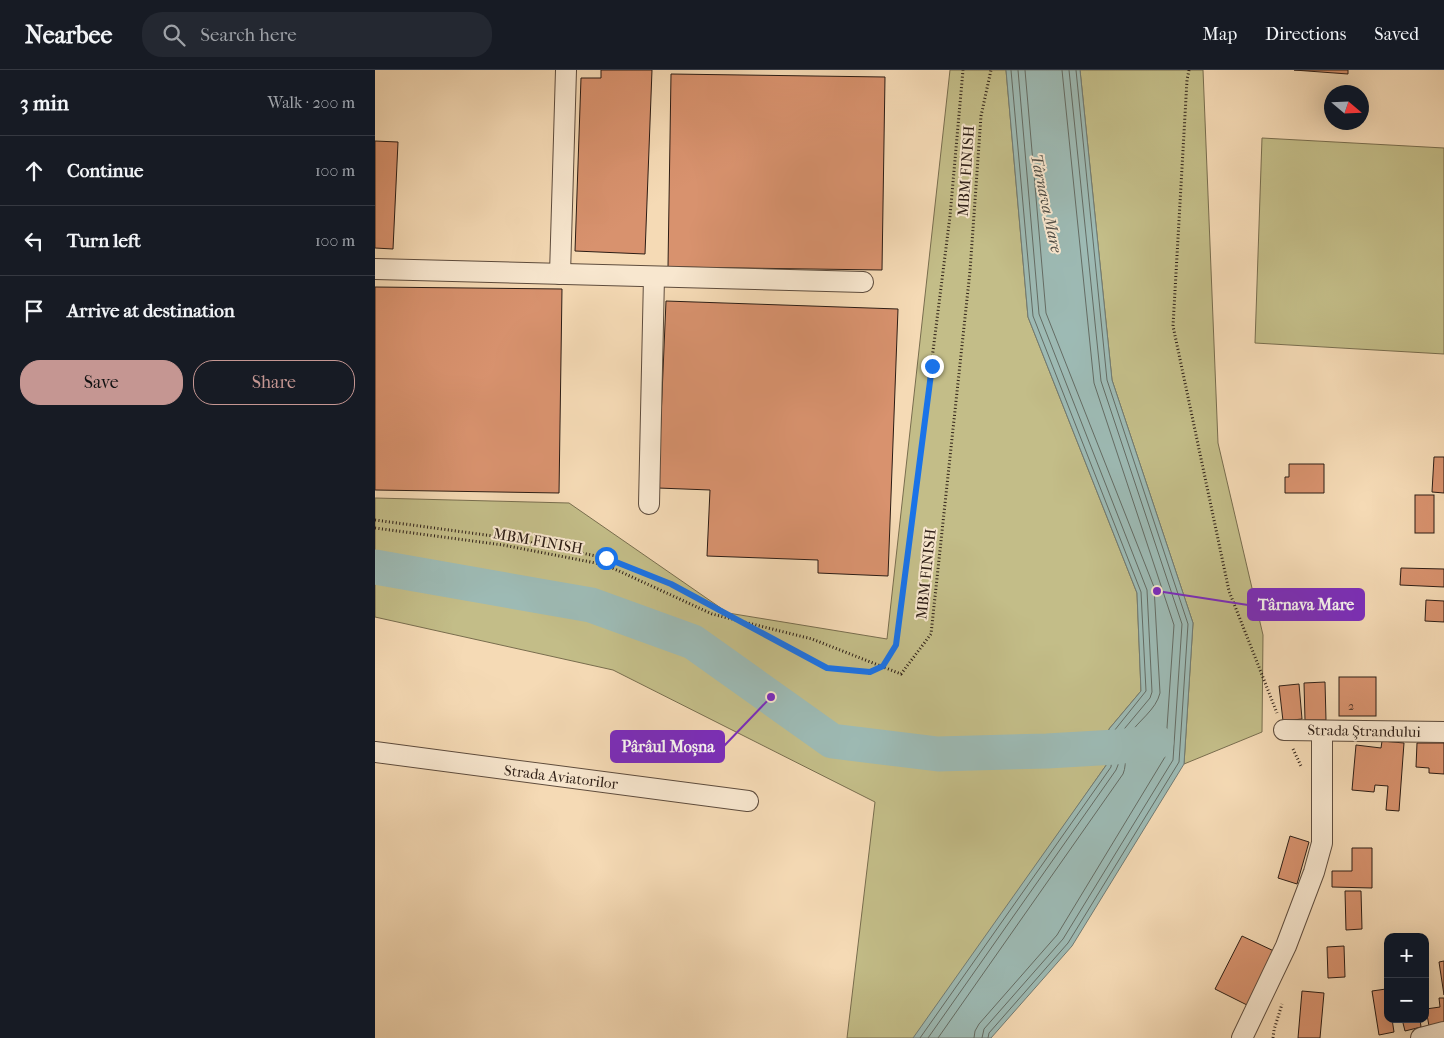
<!DOCTYPE html>
<meta charset="utf-8">
<style>
:root{--surface:#171b24;--page:#242831;--text:#f1f3f6;--muted:#9ea1a6;--line:#363941;--accent:#c59692}
body{margin:0;font-family:"IM FELL French Canon",serif;background:var(--page);color:var(--text)}
.controls{position:absolute;right:15px;bottom:15px;display:grid;overflow:hidden;border-radius:10px;box-shadow:0 5px 20px #0002}
.controls button{width:45px;height:45px;display:grid;place-items:center;padding:0;border:0;border-bottom:1px solid var(--line);background:var(--surface);color:var(--text);font:25px sans-serif}
.compass{position:absolute;left:949px;top:15px;width:45px;height:45px;border-radius:50%;background:var(--surface);box-shadow:0 5px 20px #0002;rotate:109deg}
.stop{position:absolute;width:15px;height:15px;margin:-11px;border:4px solid #1a73e8;border-radius:50%;background:#fff}
.stop.end{background:#1a73e8;border-color:#fff;box-shadow:0 1px 5px #0008}
.list{margin:0;padding:0;list-style:none}
h2{display:flex;justify-content:space-between;align-items:center;height:65px;margin:0;padding:0 20px;font-size:21px}
h2 small{font-size:16px;font-weight:400;color:var(--muted)}
.list li{display:grid;grid-template-columns:32px 1fr auto;gap:15px;align-items:center;box-sizing:border-box;height:70px;padding:0 20px;border-top:1px solid var(--line)}
.list b{display:block;font-size:19px;white-space:nowrap}
.list em{font-size:16px;font-style:normal;color:var(--muted)}
.actions{display:flex;gap:10px;padding:15px 20px}
.actions a{flex:1;padding:11px 0;border:1px solid var(--accent);border-radius:20px;text-align:center;font-size:18px;color:var(--accent)}
.actions .main{background:var(--accent);color:#111}
.icon{flex:none;width:28px;height:28px;fill:none;stroke:currentColor;stroke-width:2;stroke-linecap:round;stroke-linejoin:round}
.map{position:relative;flex:none;width:1069px;height:968px;overflow:hidden}
header{display:flex;align-items:center;gap:30px;box-sizing:border-box;height:70px;padding:0 25px;background:var(--surface);border-bottom:1px solid var(--line)}
header strong{font-size:24px}
nav{display:flex;gap:28px;margin-inline-start:auto;font-size:18px}
.search{width:350px;height:45px;background:var(--page);display:flex;align-items:center;gap:12px;box-sizing:border-box;padding:0 18px;border-radius:20px;color:var(--muted);font-size:19px}
main{display:flex}
aside{flex:1;background:var(--surface)}
.map>svg:first-child{display:block}
.green{fill:#c3bd88;stroke:#786d4e}
.water{fill:#9dbab4;stroke:#707b74}
.lines{fill:none;stroke-linecap:round;stroke-linejoin:round}
.shore{stroke:#646c64;stroke-width:1}
.river{stroke:#9dbab4;stroke-width:35}
.building{fill:#d8926e;stroke:#2c1d15}
.minor-casing{stroke:#5e4c3d;stroke-width:22}
.path{stroke:#2c1d15;stroke-width:3;stroke-dasharray:1 2.5;stroke-linecap:butt}
.minor{stroke:#f8e7cf;stroke-width:20}
.route{stroke:#1a73e8;stroke-width:6}
.labels{text-anchor:middle;stroke-width:4;stroke-linejoin:round;paint-order:stroke}
.number-label{font-size:12px;fill:#573a2b}
.street-label{font-size:15px;fill:#2c1d15;stroke:#f8e7cf}
.water-label{font-size:16px;font-style:italic;fill:#4e4c45;stroke:#f8e7cf}
.leader{fill:none;stroke:#7b2cbf;stroke-width:2}
.callout-dot{fill:#7b2cbf;stroke:#f8e7cf;stroke-width:2}
.callout{fill:#7b2cbf;stroke:#7b2cbf;stroke-width:2}
.callout-label{font-size:16px;text-anchor:middle;font-weight:bold;fill:#fff}
</style>
<header>
<strong>Nearbee</strong>
<div class="search"><svg class="icon" aria-label="search" viewBox="0 0 24 24"><circle cx="10" cy="10" r="6"/><path d="M15 15l6 6"/></svg>Search here</div>
<nav><a>Map</a><a>Directions</a><a>Saved</a></nav>
</header>
<main>
<aside>
<h2>3 min<small>Walk · 200 m</small></h2>
<ul class="list">
<li><svg class="icon" aria-label="ahead" viewBox="0 0 24 24"><path d="M12 20V5M6 11l6-6 6 6"/></svg><div><b>Continue</b></div><em>100 m</em></li>
<li><svg class="icon" aria-label="left" viewBox="0 0 24 24"><path d="M17 20v-9H6M10 6l-5 5 5 5"/></svg><div><b>Turn left</b></div><em>100 m</em></li>
<li><svg class="icon" aria-label="arrive" viewBox="0 0 24 24"><path d="M6 21V4h12l-3 4 3 4H6"/></svg><div><b>Arrive at destination</b></div></li>
</ul>
<div class="actions"><a class="main">Save</a><a>Share</a></div>
</aside>
<div class="map">
<svg width="1069" height="968" viewBox="0 0 1069 968">
<rect width="100%" height="100%" fill="#f5dab5"/>
<filter id="stains"><feTurbulence type="fractalNoise" baseFrequency=".004" numOctaves="4"/><feColorMatrix values="0 0 0 0 .2 0 0 0 0 .09 0 0 0 0 .02 0 0 0 .5 -.17"/></filter>
<radialGradient id="worn" r=".72"><stop offset=".6" stop-color="#630" stop-opacity="0"/><stop offset="1" stop-color="#630" stop-opacity=".3"/></radialGradient>
<g class="green">
<path d="M575,0H631L653,247L762,523L766,621L734,659L732,694L546,960L538,968H472L500,732L238,600L0,547V428L194,433L353,543L512,569Z"/>
<path d="M705,0H828L843,373L888,565L887,662L809,694L818,553L737,310Z"/>
<path d="M887,68L1069,78V284L880,273Z"/>
</g>
<path class="water" d="M631,0H705L737,310L818,553L809,694L697,876L616,968H538L732,694L734,659L766,621L762,523L653,247Z"/>
<g class="lines">
<g class="shore">
<path d="M545,968L736,697L739,661L771,621L766,522L658,246L636,0"/>
<path d="M553,968L741,700L743,695L745,664L775,628L777,622L772,520L664,244L643,0"/>
<path d="M563,968L748,704C753,693 748,674 754,665C763,651 781,640 785,623L779,517L671,243L650,0"/>
<path d="M599,968L600,961L604,954L682,865L790,687L799,555L719,313L687,0"/>
<path d="M607,968L609,959L688,869L798,690L807,554L726,311L694,0"/>
<path d="M613,968L614,963L693,873L804,692L813,554L732,310L701,0"/>
</g>
<path class="river" d="M0,497L216,535L318,572L457,671L563,684L672,681L741,677L781,672"/>
</g>
<g class="building">
<path d="M226,0H277L270,184L200,181L206,8H226Z"/>
<path d="M919,0H973V4Z"/>
<path d="M296,4L510,7L507,200L293,197Z"/>
<path d="M0,71L23,72L18,179L0,178Z"/>
<path d="M0,217L187,219L184,423L0,420Z"/>
<path d="M291,231L523,239L513,506L443,503V490L332,486L335,420L283,418Z"/>
<path d="M1059,387H1069V423L1057,422Z"/>
<path d="M914,394H949V423H910V407H914Z"/>
<rect x="1040" y="425" width="19" height="38"/>
<path d="M1026,498L1069,499V517L1025,515Z"/>
<path d="M1051,530L1069,531V552L1050,551Z"/>
<rect x="964" y="607" width="37" height="39"/>
<path d="M950,612L951,650H930L929,613Z"/>
<path d="M924,614L927,649L908,651L904,616Z"/>
<path d="M1007,671L1029,673L1024,741L1011,740L1013,716L1000,715L999,722L977,720L981,675L1006,678Z"/>
<path d="M1042,673H1069V704L1054,703V698L1041,697Z"/>
<path d="M915,766L934,772L922,814L903,808Z"/>
<path d="M977,778H997V818L957,817V801H977Z"/>
<path d="M970,821H986L987,859L971,860Z"/>
<path d="M867,866L901,882L874,936L840,919Z"/>
<path d="M969,876L970,907L953,908L952,877Z"/>
<path d="M1069,891V925L1064,892Z"/>
<path d="M1011,919L1013,949H1017L1019,962L1004,965L997,921Z"/>
<path d="M927,921L949,923L945,968H923Z"/>
<path d="M1064,928H1069V953L1054,956L1051,939L1065,937Z"/>
<path d="M1027,949H1045L1046,957L1030,961Z"/>
</g>
<g class="lines">
<g class="minor-casing">
<g id="minor">
<path d="M0,199L488,212"/>
<path d="M185,204L191,0"/>
<path d="M274,434L279,207"/>
<path d="M909,660L1069,662"/>
<path d="M0,682L373,731"/>
<path d="M867,968L911,876L939,802L947,773V661"/>
<path d="M1046,968L1069,962"/>
</g>
</g>
<g class="path">
<path d="M814,0L812,10L798,256L854,521L902,643"/>
<path d="M0,450L133,468L231,488L295,514L358,548"/>
<path d="M0,458L128,475L231,495L337,544L437,569L526,604L556,564L595,201L606,46L616,0"/>
<path d="M368,553L452,597L495,603L508,596L521,575L575,146L588,0"/>
<path d="M918,679L926,696"/>
<path d="M898,968L899,960L907,934"/>
</g>
<use href="#minor" class="minor"/>
</g>
<g class="lines">
<path class="route" d="M231,488L296,514L452,598L495,602L508,596L521,575L557,296"/>
</g>
<g class="labels">
<g class="number-label">
<text x="976" y="640">2</text>
</g>
<g class="street-label">
<text transform="translate(591 101) rotate(-86)" y="5">MBM FINISH</text>
<text transform="translate(163 471) rotate(10)" y="5">MBM FINISH</text>
<text transform="translate(551 504) rotate(-84)" y="5">MBM FINISH</text>
<text transform="translate(989 661) rotate(1)" y="5">Strada Ştrandului</text>
<text transform="translate(186 707) rotate(7)" y="5">Strada Aviatorilor</text>
</g>
<g class="water-label">
<text transform="translate(672 133) rotate(78)" y="6">Târnava Mare</text>
</g>
</g>
<path class="leader" d="M782 521L873 535M396 627L349 676"/>
<g class="callout-dot">
<circle cx="782" cy="521" r="5"/>
<circle cx="396" cy="627" r="5"/>
</g>
<g class="callout">
<rect x="873" y="519" width="116" height="31" rx="5"/>
<rect x="236" y="661" width="113" height="31" rx="5"/>
</g>
<g class="callout-label">
<text x="931" y="540">Târnava Mare</text>
<text x="293" y="682">Pârâul Moșna</text>
</g>
<rect width="100%" height="100%" filter="url(#stains)"/>
<rect width="100%" height="100%" fill="url(#worn)"/>
</svg>
<div class="controls">
<button>+</button>
<button>−</button>
</div>
<svg class="compass" viewBox="-18 -18 36 36"><path d="M0-13l5 13h-10z" fill="#e53935"/><path d="M0 13l5-13h-10z" fill="#9ea1a6"/></svg>
<div class="stop" style="left:231px;top:488px"></div>
<div class="stop end" style="left:557px;top:296px"></div>
</div>
</main>
